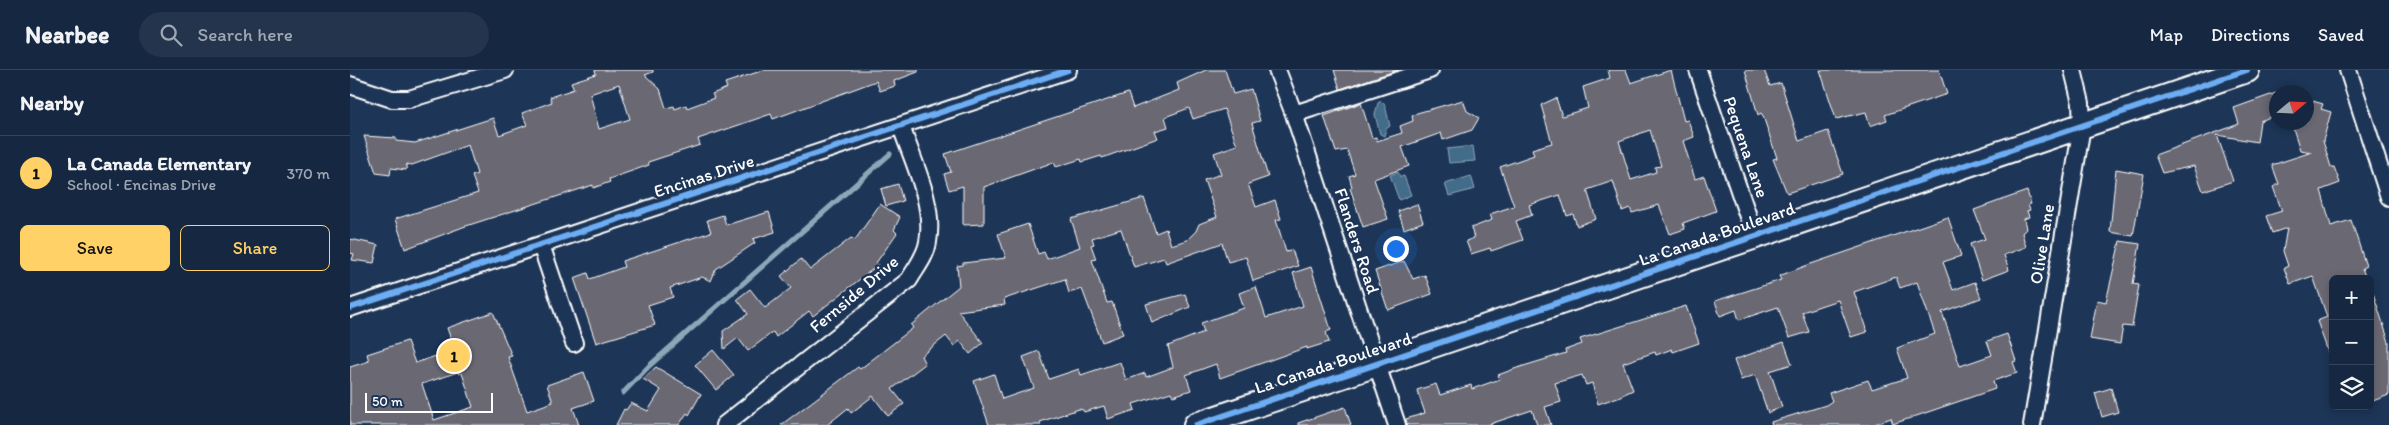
<!DOCTYPE html>
<html lang="en">
<head>
<meta charset="utf-8">
<style>
	body { margin:0; font-family:Itim,sans-serif; background:#23344c; color:#f1f3f6 }
	.controls { position:absolute; right:15px; bottom:15px; display:grid; overflow:hidden; border-radius:8px; box-shadow:0 2px 8px #0003 }
	.controls button { width:45px; height:45px; display:grid; place-items:center; padding:0; border:0; border-bottom:1px solid #35445a; background:#162841; color:#f1f3f6; font:25px sans-serif }
	.compass { position:absolute; left:1919px; top:15px; width:45px; height:45px; border-radius:50%; background:#162841; box-shadow:0 2px 8px #0003; rotate:71deg }
	.scale { position:absolute; left:15px; bottom:12px; width:128px; box-sizing:border-box; padding-left:5px; border:2px solid #fff; border-top:0; font-size:14px; line-height:18px; white-space:nowrap; color:#fff; -webkit-text-stroke:4px #1d3557; paint-order:stroke }
	.you { position:absolute; left:1045px; top:178px; width:18px; height:18px; margin:-12px; border:4px solid #fff; border-radius:50%; background:#1a73e8; box-shadow:0 0 0 8px #1a73e833 }
	.badge { display:grid; place-items:center; width:32px; height:32px; border-radius:50%; background:#ffd166; color:#111; font-size:16px; font-weight:700 }
	.pin { position:absolute; translate:-50% -50%; border:2px solid #fff; box-shadow:0 1px 5px #0006 }
	.list { margin:0; padding:0; list-style:none }
	h2 { display:flex; justify-content:space-between; align-items:center; height:65px; margin:0; padding:0 20px; font-size:21px }
	h2 small { font-size:16px; font-weight:400; color:#9ea6b1 }
	.list li { display:grid; grid-template-columns:32px 1fr auto; gap:15px; align-items:center; box-sizing:border-box; height:75px; padding:0 20px; border-top:1px solid #35445a }
	.list b { display:block; font-size:19px; white-space:nowrap }
	.list p { margin:0; font-size:16px; white-space:nowrap; color:#9ea6b1 }
	.list em { font-size:16px; font-style:normal; color:#9ea6b1 }
	.actions { display:flex; gap:10px; padding:15px 20px }
	.actions a { flex:1; padding:11px 0; border:1px solid #ffd166; border-radius:8px; text-align:center; font-size:18px; color:#ffd166 }
	.actions .main { background:#ffd166; color:#111 }
	.icon { flex:none; width:28px; height:28px; fill:none; stroke:currentColor; stroke-width:2; stroke-linecap:round; stroke-linejoin:round }
	.map { position:relative; flex:none; width:2039px; height:355px; overflow:hidden }
	header { display:flex; align-items:center; gap:30px; box-sizing:border-box; height:70px; padding:0 25px; background:#162841; border-bottom:1px solid #35445a }
	header strong { font-size:24px }
	nav { display:flex; gap:28px; margin-inline-start:auto; font-size:18px }
	.search { width:350px; height:45px; background:#23344c; display:flex; align-items:center; gap:12px; box-sizing:border-box; padding:0 18px; border-radius:28px; color:#9ea6b1; font-size:19px }
	main { display:flex }
	aside { flex:1; background:#162841 }
	.map>svg:first-child { display:block }
	.water { fill:#426c89; stroke:#8ea7b8 }
	.lines { fill:none; stroke-linecap:round; stroke-linejoin:round }
	.stream { stroke:#8ea7b8; stroke-width:5 }
	.building { fill:#6a6873; stroke:#fff; fill-rule:evenodd }
	.street-casing { stroke:#fff; stroke-width:20 }
	.secondary-casing { stroke:#fff; stroke-width:28 }
	.street { stroke:#1d3557; stroke-width:16 }
	.secondary { stroke:#1d3557; stroke-width:24 }
	.cycleway-casing { stroke:#1d3557; stroke-width:9 }
	.cycleway { stroke:#6dadf4; stroke-width:6 }
	.labels { text-anchor:middle; dominant-baseline:central; stroke-width:5; stroke-linejoin:round; paint-order:stroke }
	.street-label { font-size:18px; fill:#fff; stroke:#1d3557 }
</style>
</head>
<body>
<header>
<strong>Nearbee</strong>
<div class="search"><svg class="icon" aria-label="search" viewBox="0 0 24 24"><circle cx="10" cy="10" r="6"/><path d="M15 15l6 6"/></svg>Search here</div>
<nav><a>Map</a><a>Directions</a><a>Saved</a></nav>
</header>
<main>
<aside>
<h2>Nearby<small></small></h2>
<ul class="list">
<li><span class="badge">1</span><div><b>La Canada Elementary</b><p>School · Encinas Drive</p></div><em>370 m</em></li>
</ul>
<div class="actions"><a class="main">Save</a><a>Share</a></div>
</aside>
<div class="map">
<svg width="2039" height="355" viewBox="0 0 2039 355">
	<rect width="100%" height="100%" fill="#1d3557"/>
	<filter id="ink" filterUnits="userSpaceOnUse"><feTurbulence type="fractalNoise" baseFrequency=".02" numOctaves="2"/><feDisplacementMap in="SourceGraphic" scale="10" xChannelSelector="R" yChannelSelector="G"/><feConvolveMatrix kernelMatrix="1 2 1 2 8 2 1 2 1" color-interpolation-filters="sRGB"/></filter>
	<g filter="url(#ink)">
		<path class="water" d="M1031 31 1035 35 1040 56 1036 59 1034 66 1030 64 1025 45 1028 33Z
			M1123 76 1125 91 1099 93 1097 79Z
			M1048 102 1050 107 1054 106 1061 125 1049 130 1040 105Z
			M1121 106 1125 119 1099 126 1095 114Z"/>
		<g class="lines">
			<path class="stream" d="M273 323 299 296 540 84"/>
		</g>
		<path class="building" d="M245 0H303V2L295 5 310 19 316 38 324 36 325 39 336 35 337 38 364 28 362 24 377 18 375 13 414 0H568V2L544 11 545 16 530 21 526 11 423 49 421 44 348 69 350 75 298 92 299 95 259 109 260 112 243 118V115L113 157 55 179 45 149 128 123 122 106 127 104 118 75 62 95 57 94 56 100 41 98 40 105 26 103 14 66 46 68V71L65 73 143 48 149 65 177 55 172 43 202 32 200 27 224 19 221 12 246 4ZM269 14 280 49 249 59 240 24Z
			M856 0H875L883 24 901 19 910 51 902 53 918 107 898 114 906 137 925 130 931 149 926 150 936 182 942 180 948 196 903 211 896 187 878 192 872 173 816 193 814 188 784 197 771 159 742 168 744 174 741 175 746 189 742 190 757 233 762 232 773 264 752 272 732 219 719 223 715 209 654 229 655 235 608 241 633 273 620 284 610 271 604 276 596 266 571 286 575 294 542 319 554 334 538 346 523 326 501 343 498 338 477 355H431L508 297 510 299 563 258 561 255 609 216 607 196 613 195V193L656 188 648 164 678 154 688 184 694 182 697 189 730 177 721 149 794 128 806 163 816 159 821 175 837 170 846 161 849 154 867 147 854 110 871 104 864 83 887 75 874 39 843 49 839 38 815 47 818 57 805 61 808 68 752 88 751 86 732 92 731 89 706 97 704 92 634 117V154L613 155V116L599 120 594 104 601 102 595 84 778 23 783 38 829 20 827 13Z
			M984 0H1048L990 19Z
			M1258 0H1276L1281 13 1321 0 1334 51 1338 50 1344 67 1333 71 1345 109 1354 106 1366 141 1333 153 1335 159 1320 164 1309 135 1282 143 1280 138 1272 141 1263 111 1237 120 1246 149 1227 156 1223 144 1217 146 1210 125 1179 135 1182 145 1166 151 1173 170 1141 181 1140 178 1121 184 1116 171 1124 168 1121 158 1142 150 1140 144 1164 136 1150 97 1184 85 1182 79 1202 73 1191 35 1206 28 1212 46 1238 38 1233 17 1260 8ZM1300 60 1311 96 1305 97 1306 102 1281 110 1269 71Z
			M1395 0H1414L1420 16 1431 13 1449 71 1478 61 1493 104 1437 123 1423 89 1427 88 1413 46 1411 43 1408 45Z
			M1470 0H1589L1597 24 1535 45 1537 50 1520 56 1516 42 1486 49Z
			M1926 23V45L1910 51 1907 72 1867 65 1883 111 1853 121 1844 96 1812 103 1805 85 1889 54 1884 38Z
			M1956 29 1973 34 1971 39 1981 42 1973 71 1981 97H1984L1990 113 1971 120 1981 156 2001 150 2016 196 2012 198 2016 209H1983V289L1981 290 1967 251 1977 247 1963 206 1940 214 1934 198 1938 196 1933 181 1937 158 1922 163 1916 146 1932 141 1923 117 1929 114 1922 95 1962 82 1950 80 1941 52H1956Z
			M1113 30 1117 41 1129 48 1122 60 1093 70 1091 63 1052 77 1059 96 1024 109 1038 149 1013 157 1000 118 1002 117 999 106 1005 104 997 80 986 82 974 46 1011 33 1022 68 1026 67 1027 71 1052 63 1050 56 1063 51 1062 46 1067 43Z
			M1766 99 1794 104 1783 166 1760 162Z
			M548 114 553 131 536 136 531 119Z
			M1677 121 1681 134 1678 135 1680 140 1677 141 1679 147 1674 149 1676 159 1672 163 1676 177 1654 185 1659 200 1632 210 1620 174 1635 169 1624 140Z
			M530 134 550 147 544 160 547 163 526 193 528 195 463 246 459 241 426 267 423 262 398 281 388 268 374 279 373 261 398 244 387 229 400 219 415 238 441 218 431 206 451 189 460 200 501 168 505 170Z
			M1067 134 1073 152 1054 159 1048 141Z
			M419 142 425 162 403 169 405 173 366 199 361 211 352 207 320 218 323 227 298 235 305 255 246 273 224 208 238 203 240 209 274 197 272 191 361 162 357 150 373 145 376 155Z
			M1598 147 1611 186 1593 192 1603 220 1625 212 1631 228 1592 242 1610 296 1642 285 1637 271 1657 264 1666 291 1663 292 1667 303 1643 311 1645 319 1543 354 1541 348 1522 355H1422L1421 352 1476 335 1482 331 1479 323 1518 310 1522 319 1557 308 1547 278 1585 264 1567 212 1550 218 1546 207 1504 222 1517 262 1501 267 1488 230 1452 242 1459 262 1439 268 1428 237 1389 250 1386 240 1370 246 1365 231 1431 210 1429 206 1458 195Z
			M0 169 28 175 24 193 2 190 4 184 0 183Z
			M1770 171 1790 174 1783 214 1789 215 1782 257 1773 256 1770 274 1740 269 1747 230 1756 232Z
			M1054 191 1063 209 1075 205 1082 224 1038 240 1025 201Z
			M961 197 981 260 976 262 979 272 957 279V277L870 308 866 294 836 305 841 320 823 326 821 322 783 334 785 340 758 349 754 336 734 342 733 340 729 339 690 352 691 355H639L624 311 644 304 652 329 684 318 673 287 689 281 699 309 729 299 731 305 770 292 776 310 795 303 796 307 823 297 818 276 854 262 851 253 894 238 889 223 906 217 916 248 953 236 943 203Z
			M2023 223 2039 272V325L2020 332V224Z
			M835 224 840 237 802 253 796 234Z
			M1336 236 1349 273 1323 282 1322 279 1306 285 1305 282 1273 293 1283 320 1268 327 1248 334 1242 313 1236 315 1232 305 1205 313 1211 332 1195 337 1201 355H1187L1182 340 1137 355H1057L1056 349 1075 343 1067 320 1086 314 1090 325 1121 315 1122 319 1150 309 1148 305 1167 298 1216 283 1215 280 1232 274 1230 269Z
			M143 242 162 286 158 287 177 341 203 332 197 315 234 302 244 331 223 338 229 355H0V297L19 291 17 284 57 271 65 293 101 281 100 279 104 278 97 258ZM108 302 109 304 112 303 123 337 84 350 72 314Z
			M1434 272 1442 294 1420 301 1432 337 1418 343 1405 305 1391 310 1384 290Z
			M363 280 384 305 366 320 345 295Z
			M306 297 351 324 339 345 337 343 329 355H266L274 339 276 340 281 333 298 341 311 320 293 309Z
			M1761 318 1768 342 1752 347 1745 323Z
			M995 337 1001 355H948V353Z"/>
		<g class="lines">
			<g class="street-casing">
				<path id="street" d="M927 0 944 44 1047 355
					M1348 0 1405 167
					M1998 0 2039 127
					M0 15 42 29H59L155 0
					M944 44 1080 0
					M191 175 224 273
					M0 238 718 0
					M374 355 559 210C566 198 576 186 578 172 585 134 563 92 551 56
					M1682 355 1732 56 1731 33 1723 0"/>
			</g>
			<g class="secondary-casing">
				<path id="secondary" d="M846 355 1897 0"/>
			</g>
			<use href="#street" class="street"/>
			<use href="#secondary" class="secondary"/>
			<g class="cycleway-casing">
				<path id="cycleway" d="M0 238 718 0
					M846 355 1897 0"/>
			</g>
			<use href="#cycleway" class="cycleway"/>
		</g>
	</g>
	<g class="labels">
		<g class="street-label">
			<text transform="translate(1396 77) rotate(71)">Pequena Lane</text>
			<text transform="translate(354 106) rotate(-18)">Encinas Drive</text>
			<text transform="translate(1367 164) rotate(-19)">La Canada Boulevard</text>
			<text transform="translate(1007 171) rotate(72)">Flanders Road</text>
			<text transform="translate(1692 174) rotate(-81)">Olive Lane</text>
			<text transform="translate(504 224) rotate(-40)">Fernside Drive</text>
			<text transform="translate(983 293) rotate(-18)">La Canada Boulevard</text>
		</g>
	</g>
</svg>
<div class="controls">
<button>+</button>
<button>−</button>
<button><svg class="icon" aria-label="layers" viewBox="0 0 24 24"><path d="M12 4l9 5-9 5-9-5zM3 14l9 5 9-5"/></svg></button>
</div>
<svg class="compass" viewBox="-18 -18 36 36"><path d="M0-13l5 13h-10z" fill="#e53935"/><path d="M0 13l5-13h-10z" fill="#9ea6b1"/></svg>
<div class="scale">50 m</div>
<div class="you"></div>
<div class="pin badge" style="left:104px;top:286px">1</div>
</div>
</main>
</body>
</html>
